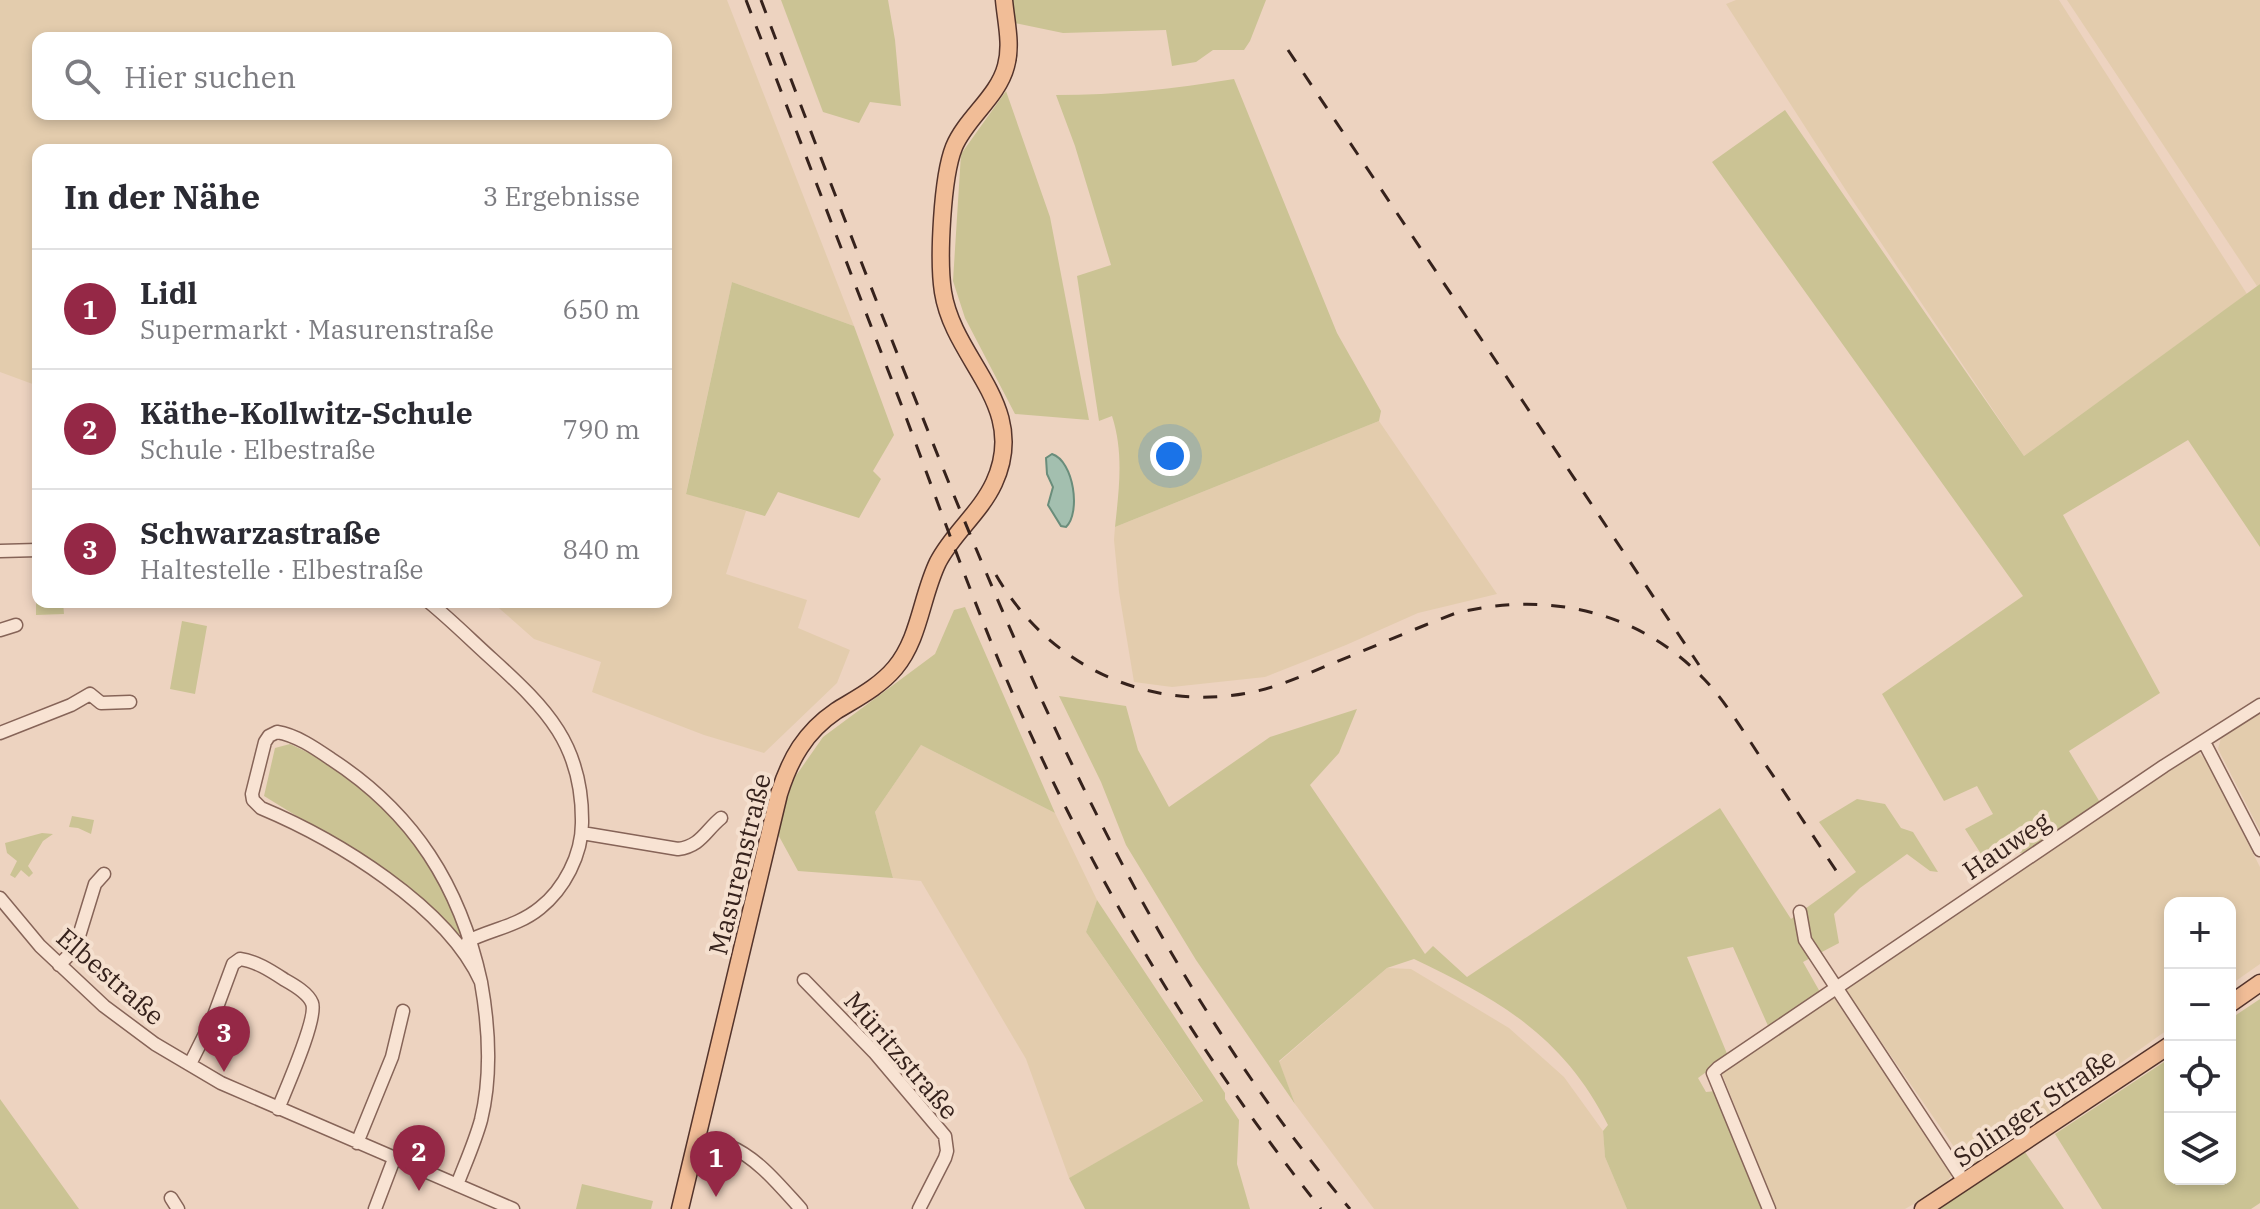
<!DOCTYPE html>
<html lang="de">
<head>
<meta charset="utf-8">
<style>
	body { margin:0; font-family:"IBM Plex Serif",serif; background:#f7f7f7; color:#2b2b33 }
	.controls { position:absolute; right:24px; bottom:24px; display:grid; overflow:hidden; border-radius:16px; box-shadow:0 4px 12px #0003 }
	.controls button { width:72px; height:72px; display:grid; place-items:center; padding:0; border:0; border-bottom:2px solid #e1e1e2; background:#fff; color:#2b2b33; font:40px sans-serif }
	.you { position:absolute; left:1170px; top:456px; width:28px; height:28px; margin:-20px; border:6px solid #fff; border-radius:50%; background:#1a73e8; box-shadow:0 0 0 12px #1a73e833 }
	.badge { display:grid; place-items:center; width:52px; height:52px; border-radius:50%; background:#952846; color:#fff; font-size:26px; font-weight:700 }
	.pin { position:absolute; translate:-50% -66px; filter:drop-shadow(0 2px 4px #0008) }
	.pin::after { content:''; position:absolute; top:42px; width:28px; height:24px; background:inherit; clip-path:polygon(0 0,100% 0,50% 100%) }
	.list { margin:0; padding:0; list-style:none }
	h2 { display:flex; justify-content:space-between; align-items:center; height:104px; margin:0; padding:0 32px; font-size:34px }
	h2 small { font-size:26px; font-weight:400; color:#7c7c81 }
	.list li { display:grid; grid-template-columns:52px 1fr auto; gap:24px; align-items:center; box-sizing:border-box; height:120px; padding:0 32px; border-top:2px solid #e1e1e2 }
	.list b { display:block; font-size:30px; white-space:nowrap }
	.list p { margin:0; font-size:26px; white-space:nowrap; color:#7c7c81 }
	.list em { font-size:26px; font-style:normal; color:#7c7c81 }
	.icon { flex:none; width:44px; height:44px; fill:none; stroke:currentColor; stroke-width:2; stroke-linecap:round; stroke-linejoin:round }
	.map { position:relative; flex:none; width:2260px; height:1209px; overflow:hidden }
	.search { position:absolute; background:#fff; box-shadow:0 4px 12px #0003; left:32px; top:32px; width:640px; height:88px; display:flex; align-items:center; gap:20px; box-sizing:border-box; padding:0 28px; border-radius:16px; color:#7c7c81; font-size:30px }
	.panel { position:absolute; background:#fff; box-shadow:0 4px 12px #0003; left:32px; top:144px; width:640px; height:464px; border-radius:16px }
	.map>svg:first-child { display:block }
	.farmland { fill:#e3ccad; fill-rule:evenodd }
	.green { fill:#cbc394 }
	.water { fill:#a3bfaf; stroke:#6a8d7b; stroke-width:2 }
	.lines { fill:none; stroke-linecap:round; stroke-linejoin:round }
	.minor-casing { stroke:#866458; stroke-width:15 }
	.major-casing { stroke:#54342c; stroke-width:19 }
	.minor { stroke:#f8e3d3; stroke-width:12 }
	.major { stroke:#f1bd97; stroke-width:16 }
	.rail { stroke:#36221c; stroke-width:3; stroke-dasharray:14 14; stroke-linecap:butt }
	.labels { text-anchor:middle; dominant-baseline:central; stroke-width:8; stroke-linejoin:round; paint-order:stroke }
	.street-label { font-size:26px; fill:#36221c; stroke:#f5e0cf }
</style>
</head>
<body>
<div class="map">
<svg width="2260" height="1209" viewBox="0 0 2260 1209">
	<rect width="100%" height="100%" fill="#edd3c0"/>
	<path class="farmland" d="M0 0H727L854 326 732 282 686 493 746 511 726 574 807 600 798 628 850 650 837 683 764 753 704 735 592 692 601 662 534 639 492 602H666V150H38V386L0 372ZM38 38H666V114H38Z
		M1736 0H2059L2247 294 2024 456 1847 192 1726 4Z
		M2067 0H2260V284L2257 286Z
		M1379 421 1497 594 1418 613 1346 645 1265 677 1172 687 1134 682 1119 592 1114 540 1115 527Z
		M2260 714V831L2218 749 2221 738Z
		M921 745 1055 813 1097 900 1086 932 1203 1102 1069 1178 1026 1059 921 881 893 878 875 812Z
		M2198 752 2205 759 2260 867V964L2230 985V903H2170V1028L1970 1170 1844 988Z
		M1387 968 1411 969 1509 1028 1564 1077 1603 1131 1605 1157 1627 1209H1374L1295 1104 1279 1062Z
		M1829 999H1835L1952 1175 1943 1187 1905 1209H1776L1722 1074V1069Z"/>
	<path class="green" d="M781 0H888L895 40 901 106 870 102 859 123 823 112Z
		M1012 0H1266L1250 41 1244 50H1213L1196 62 1172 66 1166 30 1063 33 1015 23Z
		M1234 79 1337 333 1381 411 1379 421 1115 527C1119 489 1124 453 1112 416L1099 421 1077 276 1111 265 1075 146 1056 95C1117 95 1174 89 1234 79Z
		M1006 91 1050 217 1089 420 1015 414 965 318 953 281 961 154Z
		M1785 110 2024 456 2260 284V547L2188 440 2063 515 2160 693 2069 751 2101 804 2029 852 1983 857 1965 829 1993 814 1977 786 1944 801 1882 694 2023 596 1712 162Z
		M732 282 854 326 894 435 873 471 881 479 859 518 778 492 765 516 686 494Z
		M36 602H63L64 614 36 615Z
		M965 607 1055 813 921 745 875 812 893 878 798 871 775 829 795 777 823 737 935 654 954 610Z
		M182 621 207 626 195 694 170 689Z
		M1059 696 1126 706 1138 750 1169 807 1270 737 1357 709 1339 753 1310 785 1425 954 1433 946 1467 977 1720 808 1791 919 1856 872 1819 822 1857 799 1885 804 1901 828 1913 832 1938 872 1930 871 1907 854 1860 888 1834 914 1839 943 1803 962 1820 992 1769 1028 1733 947 1687 957 1728 1056 1698 1078 1706 1092 1716 1091 1763 1209H1627L1605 1157 1603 1131 1608 1125C1564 1037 1500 1000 1414 959L1387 968 1279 1061 1295 1104 1196 960 1126 845 1101 782Z
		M290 744C376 782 425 847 462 931L461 934 452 933 344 845 264 796 275 748Z
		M72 816 94 820 91 834 78 828 69 827Z
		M42 833 53 834 43 841 28 866 33 873 29 877 21 870 15 878 10 875 17 861 7 853 5 843Z
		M1097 900 1225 1093V1099L1239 1120 1237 1164 1250 1209H1085L1069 1178 1203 1101 1086 932Z
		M2260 999V1203L2251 1209H2102L2055 1134 2170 1058V1179H2230V1019Z
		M0 1099 79 1209H0Z
		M2025 1152 2064 1209H1939Z
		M582 1184 653 1201 651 1209H576Z"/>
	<path class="water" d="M1052 454C1074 461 1081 513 1066 527L1061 526 1048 505 1053 487 1047 474 1046 458Z"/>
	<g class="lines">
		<g class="minor-casing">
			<path id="minor" d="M0 551 38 550
				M429 602C451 620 471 640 492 659 547 709 583 745 582 823 582 855 564 889 540 908 518 926 492 929 468 941
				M0 630 16 625
				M277 732C296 735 315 748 331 759 414 813 460 886 481 982 447 906 335 839 261 808L253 800 252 794 265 742 269 736Z
				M0 733 71 705 90 694 101 703 130 702
				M2204 742 2260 850
				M582 833 678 849C701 846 705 831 721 818
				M0 898 40 946 104 1006 155 1044 221 1083 513 1209
				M1800 912 1805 940 1965 1183
				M59 965 75 949 95 884 104 874
				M804 980 874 1052 945 1136 947 1151 945 1158 919 1209
				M190 1064 213 1018 233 964 240 959C256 961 271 971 285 980 294 985 308 993 312 1003 318 1018 285 1091 278 1109
				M357 1143 392 1057 403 1011
				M729 1146C758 1158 780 1186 801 1209
				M457 1185C465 1164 475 1142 481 1120 492 1075 489 1027 481 982
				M171 1198 178 1209
				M375 1209 394 1159
				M1769 1209 1713 1073 1718 1068 2164 766 2260 705"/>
		</g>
		<g class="major-casing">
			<path id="major" d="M2230 1004 2260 983
				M680 1209 779 794C790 759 805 732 836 711 857 698 879 687 895 668 920 638 921 597 938 562 953 533 980 513 994 483 1030 405 954 362 943 292 938 260 942 177 954 147 966 118 998 97 1006 66 1012 45 1006 22 1004 0
				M1923 1209 2170 1045"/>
		</g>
		<use href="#minor" class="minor"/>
		<use href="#major" class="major"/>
		<path class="rail" d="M746 0C798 135 849 269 901 404 939 505 975 608 1018 706 1097 885 1199 1056 1321 1209
			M761 0C823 165 887 330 953 493 1058 749 1171 996 1350 1209
			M1288 50 1699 665
			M996 575C1049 667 1152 715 1257 691 1283 685 1307 674 1331 664 1373 647 1414 629 1456 613 1547 591 1638 610 1704 679 1726 702 1743 731 1761 758 1788 797 1813 836 1839 875"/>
	</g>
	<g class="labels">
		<g class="street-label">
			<text transform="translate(2006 845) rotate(-34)">Hauweg</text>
			<text transform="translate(739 864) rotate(-76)">Masurenstraße</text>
			<text transform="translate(111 976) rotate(41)">Elbestraße</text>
			<text transform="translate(902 1055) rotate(49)">Müritzstraße</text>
			<text transform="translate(2034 1107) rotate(-34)">Solinger Straße</text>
		</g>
	</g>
</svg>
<div class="controls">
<button>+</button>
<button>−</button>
<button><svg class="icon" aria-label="locate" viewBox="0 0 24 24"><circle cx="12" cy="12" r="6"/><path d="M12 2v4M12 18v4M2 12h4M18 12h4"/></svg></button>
<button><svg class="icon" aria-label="layers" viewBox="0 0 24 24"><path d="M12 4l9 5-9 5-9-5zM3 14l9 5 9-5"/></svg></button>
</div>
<div class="you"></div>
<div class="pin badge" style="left:716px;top:1197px">1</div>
<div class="pin badge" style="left:419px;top:1191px">2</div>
<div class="pin badge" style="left:224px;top:1072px">3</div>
<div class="search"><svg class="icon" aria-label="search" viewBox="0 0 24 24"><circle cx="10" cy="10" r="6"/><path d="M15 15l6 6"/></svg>Hier suchen</div>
<section class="panel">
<h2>In der Nähe<small>3 Ergebnisse</small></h2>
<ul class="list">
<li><span class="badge">1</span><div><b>Lidl</b><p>Supermarkt · Masurenstraße</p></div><em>650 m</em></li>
<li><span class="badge">2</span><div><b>Käthe-Kollwitz-Schule</b><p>Schule · Elbestraße</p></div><em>790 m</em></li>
<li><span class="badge">3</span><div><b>Schwarzastraße</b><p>Haltestelle · Elbestraße</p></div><em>840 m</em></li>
</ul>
</section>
</div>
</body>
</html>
